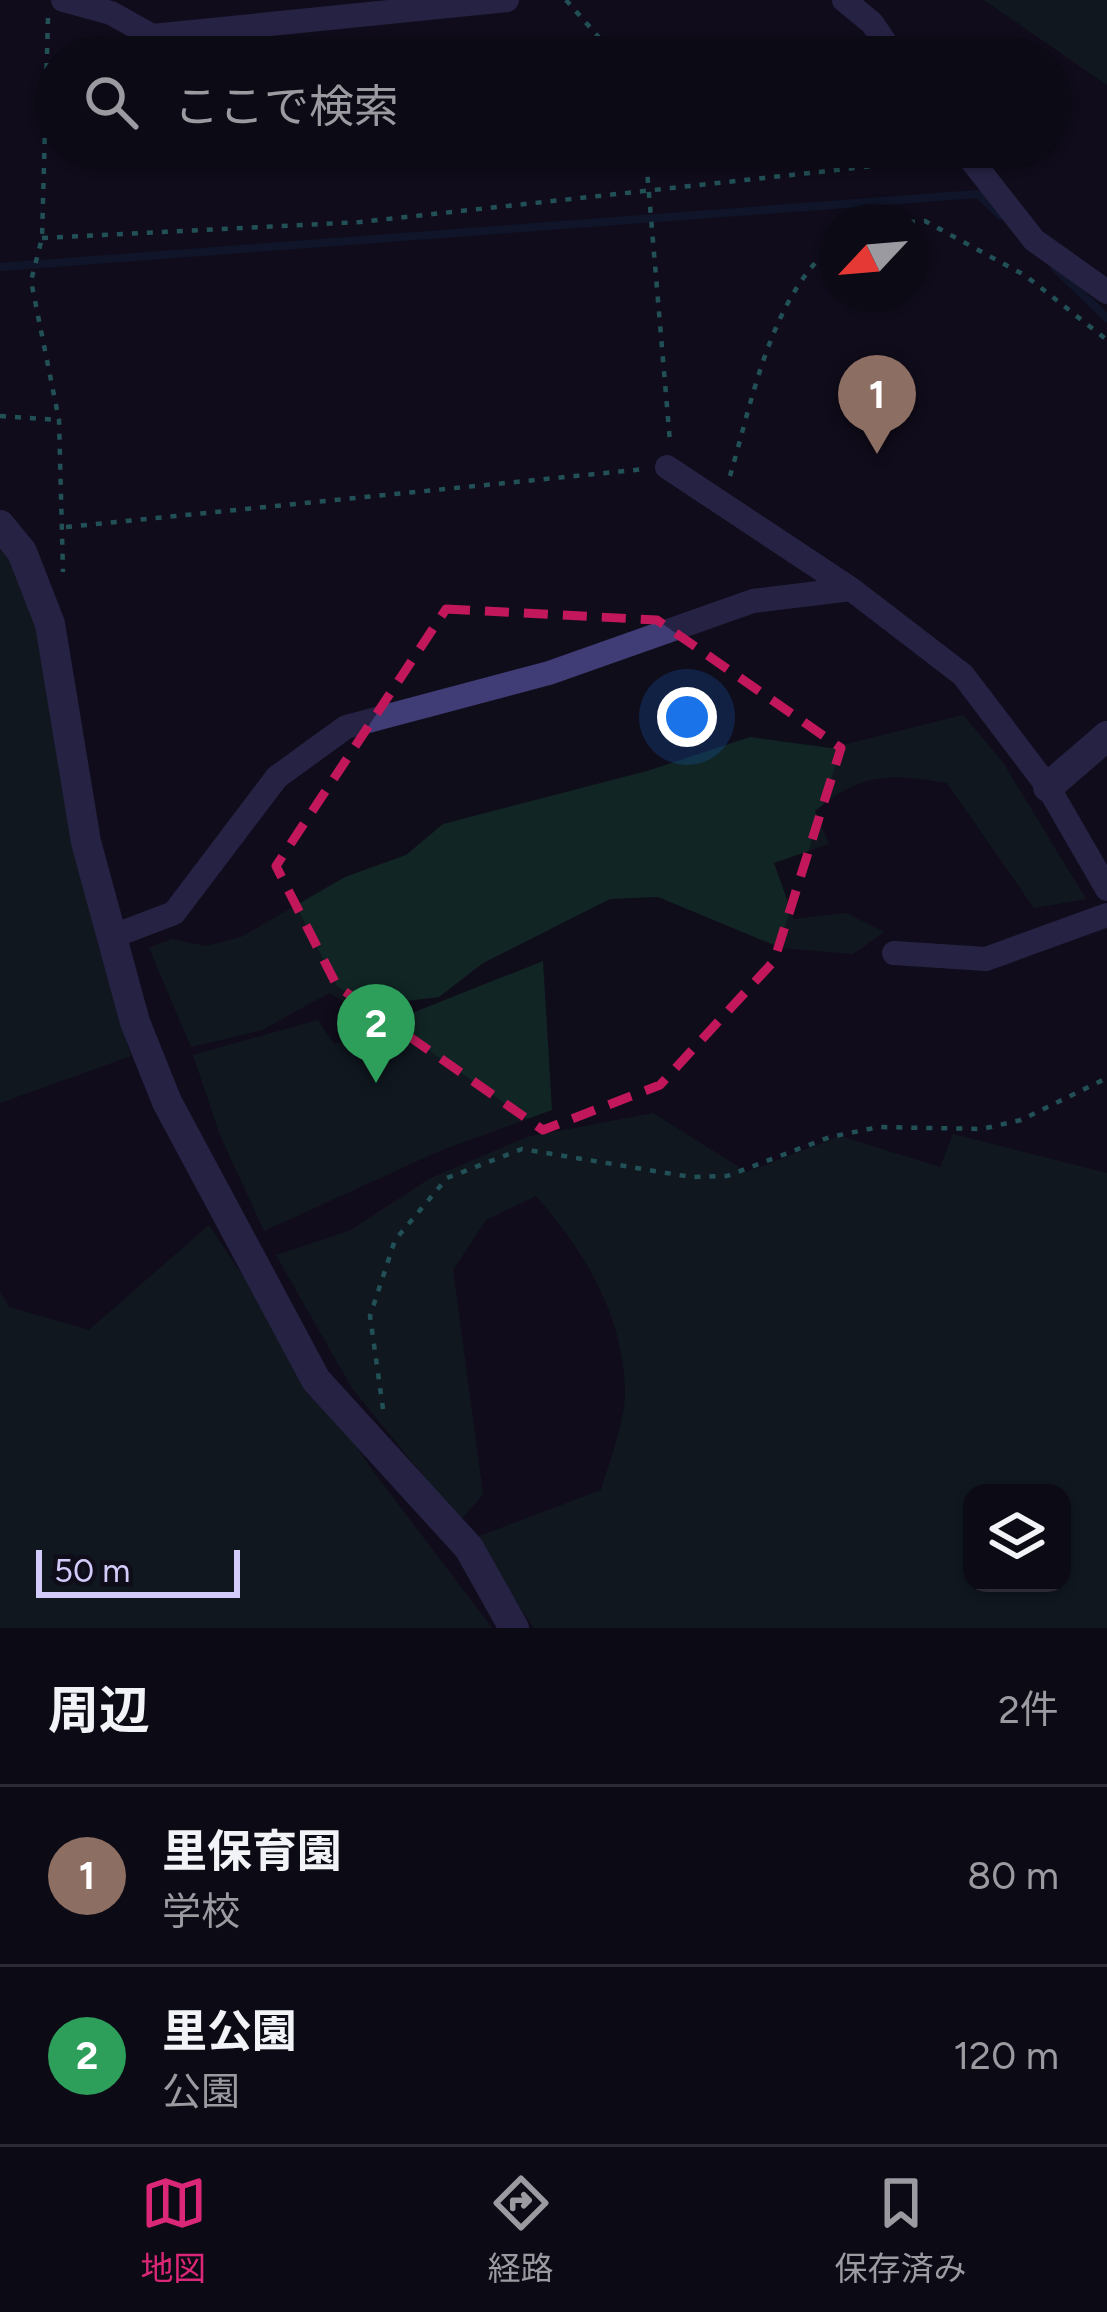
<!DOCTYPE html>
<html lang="ja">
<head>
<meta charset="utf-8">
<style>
	body { margin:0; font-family:Figtree,"Noto Sans JP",sans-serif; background:#15131d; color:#f1f3f6 }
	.controls { position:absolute; right:36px; bottom:36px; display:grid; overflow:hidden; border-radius:24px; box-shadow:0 3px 9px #0004 }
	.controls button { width:108px; height:108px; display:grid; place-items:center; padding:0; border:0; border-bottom:3px solid #2c2b34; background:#0c0a14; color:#f1f3f6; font:60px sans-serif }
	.compass { position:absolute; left:819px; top:204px; width:108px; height:108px; border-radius:50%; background:#0c0a14; box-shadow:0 3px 9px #0004; rotate:244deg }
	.scale { position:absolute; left:36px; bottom:30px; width:204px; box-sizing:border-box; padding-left:12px; border:6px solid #d3ccfa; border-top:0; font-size:33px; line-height:42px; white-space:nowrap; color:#d3ccfa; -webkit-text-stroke:9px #100d1b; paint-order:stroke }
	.you { position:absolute; left:687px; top:717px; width:42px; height:42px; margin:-30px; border:9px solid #fff; border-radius:50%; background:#1a73e8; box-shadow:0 0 0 18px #1a73e833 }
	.badge { display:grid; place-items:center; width:78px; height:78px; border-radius:50%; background:#db2777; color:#fff; font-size:39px; font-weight:700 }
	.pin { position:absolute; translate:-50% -99px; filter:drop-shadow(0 3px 6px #0008) }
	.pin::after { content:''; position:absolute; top:63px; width:42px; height:36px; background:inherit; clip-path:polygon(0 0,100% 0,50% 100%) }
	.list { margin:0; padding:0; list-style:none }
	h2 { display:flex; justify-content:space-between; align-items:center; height:156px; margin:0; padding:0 48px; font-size:51px }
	h2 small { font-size:39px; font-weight:400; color:#9a9aa0 }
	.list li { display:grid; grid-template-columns:78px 1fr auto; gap:36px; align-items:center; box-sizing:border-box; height:180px; padding:0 48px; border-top:3px solid #2c2b34 }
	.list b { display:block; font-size:45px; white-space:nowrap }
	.list p { margin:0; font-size:39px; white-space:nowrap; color:#9a9aa0 }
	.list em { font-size:39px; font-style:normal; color:#9a9aa0 }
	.icon { flex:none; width:66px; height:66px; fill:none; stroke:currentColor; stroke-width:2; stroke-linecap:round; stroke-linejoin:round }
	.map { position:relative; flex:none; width:1107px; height:1628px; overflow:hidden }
	.search { position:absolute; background:#0c0a14; box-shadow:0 3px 9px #0004; left:36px; right:36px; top:36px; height:132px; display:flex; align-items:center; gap:30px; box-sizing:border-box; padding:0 42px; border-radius:66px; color:#9a9aa0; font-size:45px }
	.sheet { height:516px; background:#0c0a14 }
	nav { display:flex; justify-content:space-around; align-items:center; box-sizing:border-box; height:168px; border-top:3px solid #2c2b34; background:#0c0a14; font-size:33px; color:#9a9aa0 }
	nav a { display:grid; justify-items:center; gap:6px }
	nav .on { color:#db2777 }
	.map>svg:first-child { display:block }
	.green { fill:#112525; fill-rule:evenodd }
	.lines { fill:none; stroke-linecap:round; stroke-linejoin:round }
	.stream { stroke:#10203c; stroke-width:8 }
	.path { stroke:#38a39f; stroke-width:4.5; stroke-dasharray:6 9; stroke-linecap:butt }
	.minor { stroke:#403c76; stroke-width:24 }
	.tertiary { stroke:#403c76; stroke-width:30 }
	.marked { fill:none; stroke:#c2185b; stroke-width:9; stroke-dasharray:24 15; stroke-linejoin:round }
</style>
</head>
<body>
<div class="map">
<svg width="1107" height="1628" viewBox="0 0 1107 1628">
	<rect width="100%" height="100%" fill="#100d1b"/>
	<path class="green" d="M984 0H1107V85Z
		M0 549 37 592 98 945 131 1056 0 1103Z
		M963 715 1002 761 1086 899 1034 908 947 783C889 773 862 772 815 811L829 844 774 863 794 919 846 913 884 932 853 954 781 948 658 897 610 899 483 963 439 997 355 1007 329 993 262 1030 191 1047 149 948 172 939 206 946 241 937 345 877 406 855 443 824 647 771 750 737 831 748Z
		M543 961 552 1110 437 1152 264 1231 220 1135 193 1055 318 1020 334 1044Z
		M653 1113 747 1172 840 1136 940 1167 953 1134 1107 1173V1628H534L474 1538 601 1490C610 1460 626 1420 625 1389 623 1314 584 1250 536 1196L486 1220 453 1270 483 1494 460 1521 352 1388 276 1255 351 1230 429 1179 527 1137ZM972 1493H1062V1583H972Z
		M209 1225 373 1471 492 1628H0V1292L9 1307 89 1330Z"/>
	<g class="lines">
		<path class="stream" d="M0 267 978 194 1001 216
			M1055 268 1107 318"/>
		<path class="path" d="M566 0 616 57
			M48 18 42 238 31 281 59 420 63 572
			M645 147 670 442
			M909 222 925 221 1026 276 1107 340
			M42 238 360 222 938 159
			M0 416 59 420
			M730 476C753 398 771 294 837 242
			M66 527 645 469
			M383 1409 370 1316 395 1240 447 1178 522 1149 691 1177 727 1176 830 1137 879 1127 982 1129 1021 1120 1107 1078"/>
		<path class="minor" d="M63 0 111 13 152 36 507 0
			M844 0 872 23 895 57
			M961 147 1034 240 1107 292
			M667 467 851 589 963 675 1048 787 1107 889
			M111 937 174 913 277 777 346 727 549 673 753 601 851 589
			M894 953 986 959 1107 915"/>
		<path class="tertiary" d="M0 525 22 552 50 624 86 842 135 1022 167 1102 316 1380 469 1548 514 1628
			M1048 787 1107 736"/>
	</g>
	<path d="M0 0H1107V1628H0ZM446 609 657 620 841 748 774 961 660 1085 543 1130 337 986 276 866Z" fill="#100d1b" fill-opacity=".55" fill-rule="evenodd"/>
	<path class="marked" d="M446 609 657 620 841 748 774 961 660 1085 543 1130 337 986 276 866Z"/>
</svg>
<div class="controls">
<button><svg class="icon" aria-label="layers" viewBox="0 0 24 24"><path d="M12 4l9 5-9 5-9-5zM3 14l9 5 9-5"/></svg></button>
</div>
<svg class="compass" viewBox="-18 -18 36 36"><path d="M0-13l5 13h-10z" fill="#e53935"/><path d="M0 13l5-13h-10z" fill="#9a9aa0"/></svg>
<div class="scale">50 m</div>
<div class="you"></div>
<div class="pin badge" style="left:877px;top:454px;background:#8d6e63">1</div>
<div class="pin badge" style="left:376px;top:1083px;background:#2e9e5b">2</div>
<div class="search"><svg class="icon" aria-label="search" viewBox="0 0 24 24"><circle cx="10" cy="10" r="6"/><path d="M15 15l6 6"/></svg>ここで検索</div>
</div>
<section class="sheet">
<h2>周辺<small>2件</small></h2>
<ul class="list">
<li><span class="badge" style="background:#8d6e63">1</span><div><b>里保育園</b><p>学校</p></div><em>80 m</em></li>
<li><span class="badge" style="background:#2e9e5b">2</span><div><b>里公園</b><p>公園</p></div><em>120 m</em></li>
</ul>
</section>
<nav>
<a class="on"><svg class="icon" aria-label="map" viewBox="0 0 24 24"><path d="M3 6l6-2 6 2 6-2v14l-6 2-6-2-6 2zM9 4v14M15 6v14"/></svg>地図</a>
<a><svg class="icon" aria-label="directions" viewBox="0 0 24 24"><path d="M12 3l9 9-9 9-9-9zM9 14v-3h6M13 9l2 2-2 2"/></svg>経路</a>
<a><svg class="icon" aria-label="saved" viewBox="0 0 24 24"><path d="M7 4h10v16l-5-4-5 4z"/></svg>保存済み</a>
</nav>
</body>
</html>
